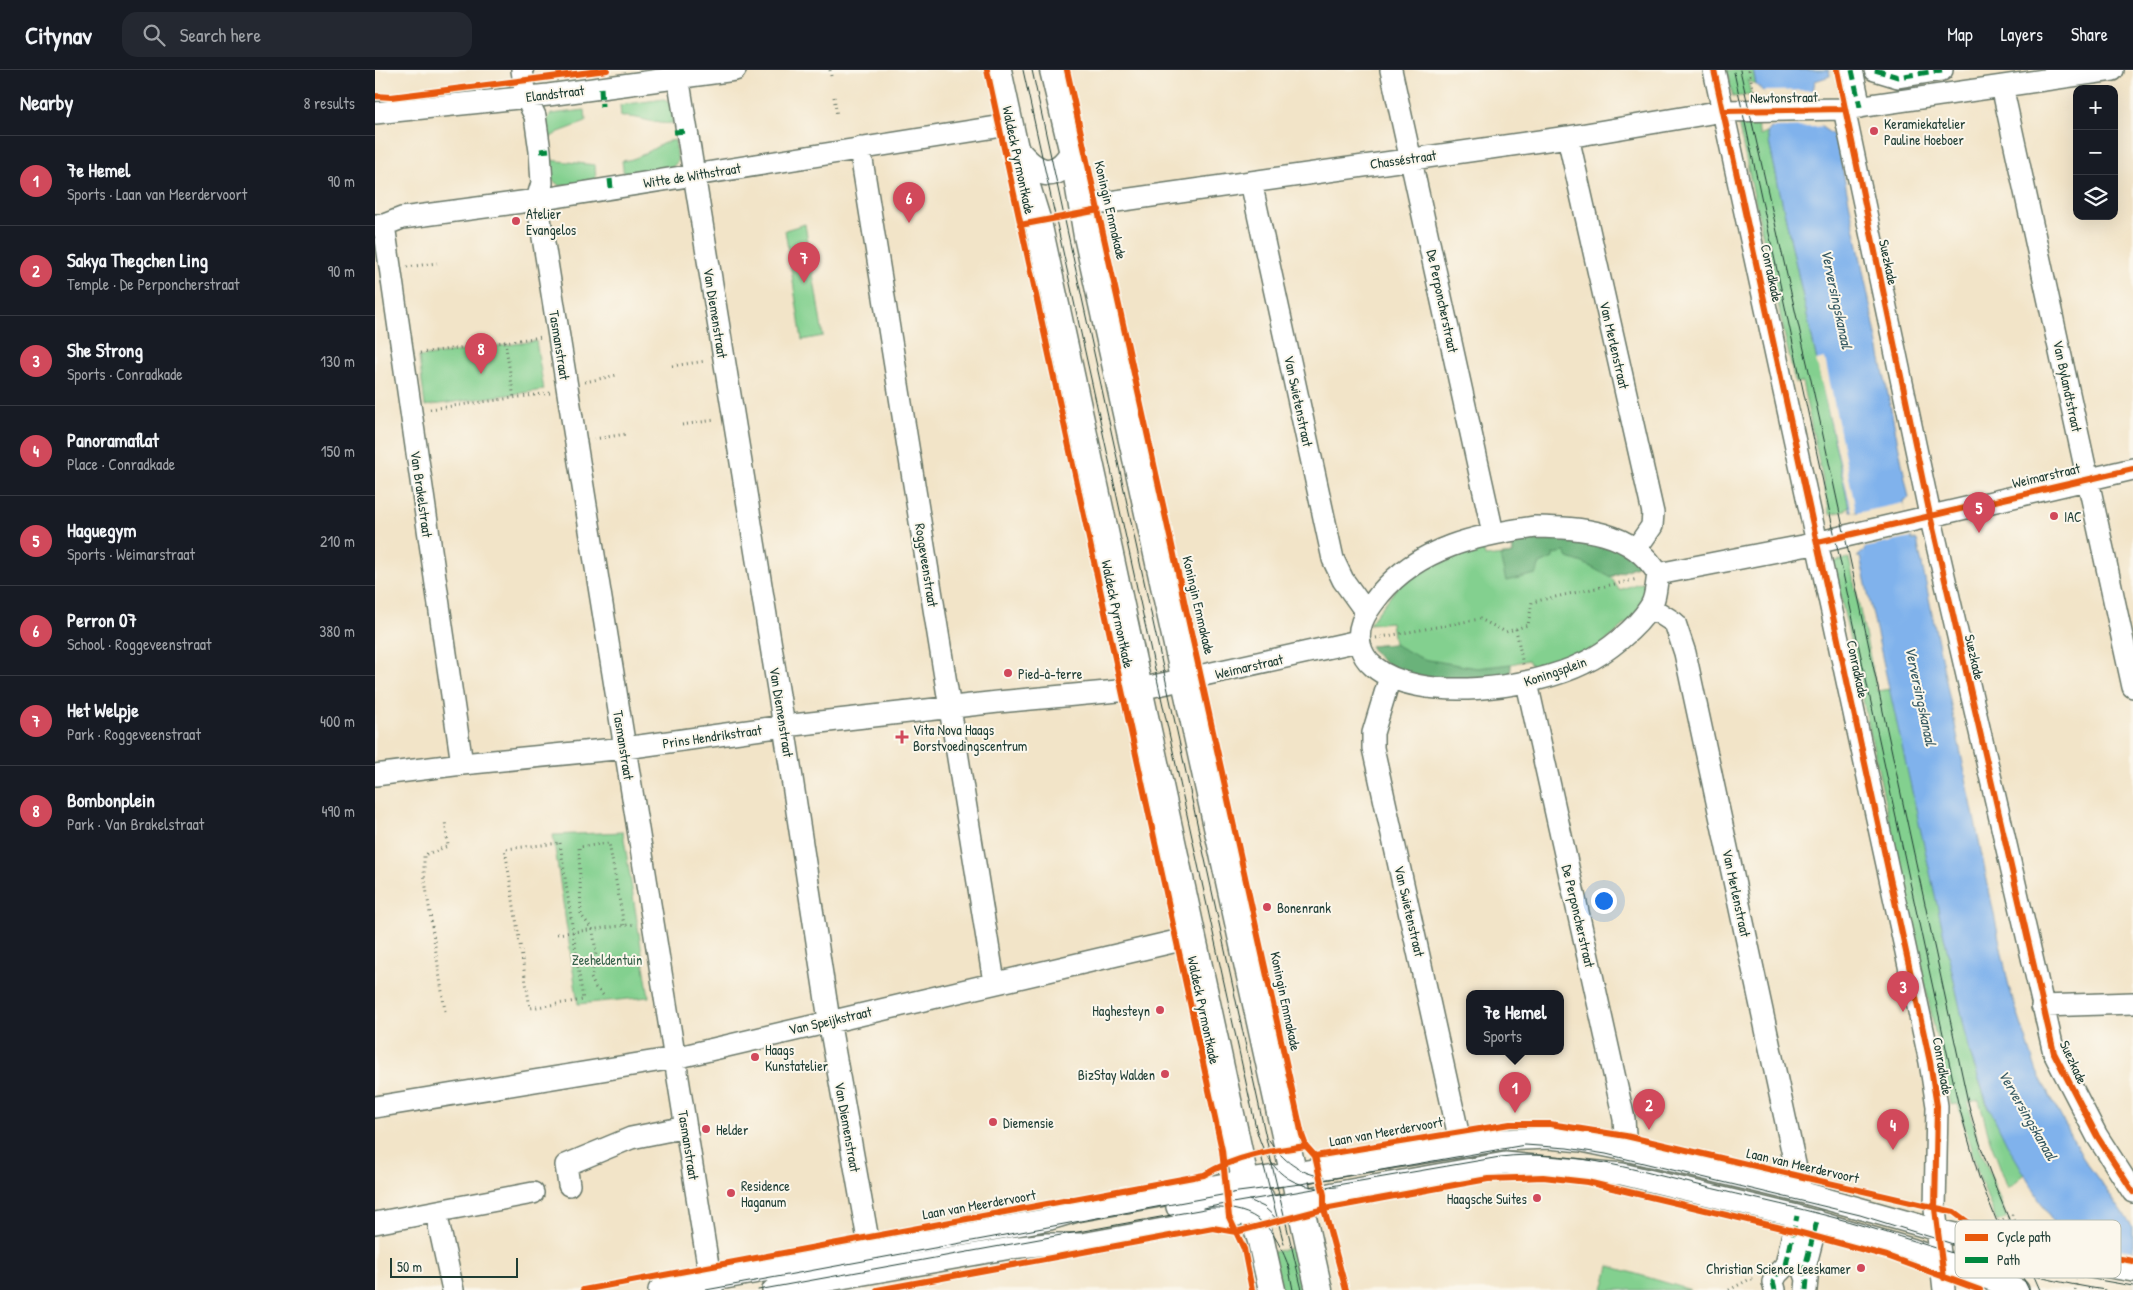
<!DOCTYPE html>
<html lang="en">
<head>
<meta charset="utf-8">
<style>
	body { margin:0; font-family:"Patrick Hand",sans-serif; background:#242831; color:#f1f3f6 }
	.controls { position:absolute; right:15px; top:15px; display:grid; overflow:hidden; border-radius:10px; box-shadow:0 5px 20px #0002 }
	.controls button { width:45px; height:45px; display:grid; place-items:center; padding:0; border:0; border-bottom:1px solid #363941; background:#171b24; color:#f1f3f6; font:25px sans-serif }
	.scale { position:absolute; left:15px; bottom:12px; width:128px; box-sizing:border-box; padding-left:5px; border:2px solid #1f3d34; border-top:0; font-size:14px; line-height:18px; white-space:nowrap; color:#1f3d34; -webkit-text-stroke:4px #fbf7ec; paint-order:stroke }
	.you { position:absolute; left:1228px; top:830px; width:18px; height:18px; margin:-12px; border:4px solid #fff; border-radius:50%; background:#1a73e8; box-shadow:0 0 0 8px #1a73e833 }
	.badge { display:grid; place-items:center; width:32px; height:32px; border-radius:50%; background:#d1495b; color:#fff; font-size:16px; font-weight:700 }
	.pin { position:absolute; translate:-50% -41px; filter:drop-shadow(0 1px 2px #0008) }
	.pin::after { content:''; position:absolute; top:26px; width:18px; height:15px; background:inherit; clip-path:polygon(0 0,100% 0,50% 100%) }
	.popup { position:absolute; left:1091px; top:920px; width:98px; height:65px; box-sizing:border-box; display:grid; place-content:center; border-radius:10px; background:#171b24; filter:drop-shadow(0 1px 4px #0005); font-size:16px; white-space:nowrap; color:#9ea1a6 }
	.popup b { font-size:19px; color:#f1f3f6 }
	.popup::after { content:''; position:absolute; left:50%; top:100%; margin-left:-10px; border:10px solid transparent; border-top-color:#171b24 }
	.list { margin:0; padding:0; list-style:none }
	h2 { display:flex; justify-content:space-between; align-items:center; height:65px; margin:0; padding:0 20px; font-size:21px }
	h2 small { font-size:16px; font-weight:400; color:#9ea1a6 }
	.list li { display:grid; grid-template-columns:32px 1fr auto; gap:15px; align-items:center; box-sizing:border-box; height:90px; padding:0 20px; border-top:1px solid #363941 }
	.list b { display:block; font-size:19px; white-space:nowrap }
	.list p { margin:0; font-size:16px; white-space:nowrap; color:#9ea1a6 }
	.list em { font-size:16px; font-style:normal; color:#9ea1a6 }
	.icon { flex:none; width:28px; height:28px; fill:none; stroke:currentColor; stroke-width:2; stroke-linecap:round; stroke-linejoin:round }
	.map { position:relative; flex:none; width:1758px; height:1220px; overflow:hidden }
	header { display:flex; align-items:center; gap:30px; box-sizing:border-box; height:70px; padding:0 25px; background:#171b24; border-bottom:1px solid #363941 }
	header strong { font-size:24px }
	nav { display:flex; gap:28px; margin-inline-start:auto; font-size:18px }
	.search { width:350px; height:45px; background:#242831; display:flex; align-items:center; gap:12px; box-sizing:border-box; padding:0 18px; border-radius:15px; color:#9ea1a6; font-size:19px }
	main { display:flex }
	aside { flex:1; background:#171b24 }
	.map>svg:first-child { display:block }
	.green { fill:#83d08f; stroke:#518662 }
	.forest { fill:#6ab27a; stroke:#447857 }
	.water { fill:#80b2ec; stroke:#507890 }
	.pier { fill:#f2e4c8 }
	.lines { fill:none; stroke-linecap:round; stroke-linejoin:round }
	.minor-casing { stroke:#697768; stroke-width:24 }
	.major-casing { stroke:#697768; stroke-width:29 }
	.path { stroke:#697768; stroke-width:3; stroke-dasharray:1 4; stroke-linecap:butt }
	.minor { stroke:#fff; stroke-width:21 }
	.major { stroke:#fff; stroke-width:26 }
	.tram { stroke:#1f3d34; stroke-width:1 }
	.quiet { stroke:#00873e; stroke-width:5; stroke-dasharray:10 5; stroke-linecap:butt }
	.cycleway-casing { stroke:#fbf7ec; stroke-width:9 }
	.cycleway { stroke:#e8590c; stroke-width:6 }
	.poi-dot { fill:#d1495b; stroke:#fbf7ec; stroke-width:2 }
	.labels { text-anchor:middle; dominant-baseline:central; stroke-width:4; stroke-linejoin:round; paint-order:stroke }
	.street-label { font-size:14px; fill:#1f3d34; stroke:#fbf7ec }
	.poi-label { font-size:14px; fill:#1f3d34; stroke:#fbf7ec; text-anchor:start }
	.park-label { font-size:14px; fill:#38624b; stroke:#fbf7ec }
	.water-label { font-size:15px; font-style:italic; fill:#375a62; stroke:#fbf7ec }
	.key { fill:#fbf7ec; stroke:#b9bfb5; stroke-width:1 }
	.key-label { font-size:14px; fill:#1f3d34 }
</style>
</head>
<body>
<header>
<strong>Citynav</strong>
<div class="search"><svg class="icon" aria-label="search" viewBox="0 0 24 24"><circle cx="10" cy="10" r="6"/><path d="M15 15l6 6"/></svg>Search here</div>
<nav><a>Map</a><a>Layers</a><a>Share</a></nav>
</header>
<main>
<aside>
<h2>Nearby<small>8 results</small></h2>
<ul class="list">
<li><span class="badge">1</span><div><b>7e Hemel</b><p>Sports · Laan van Meerdervoort</p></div><em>90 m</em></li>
<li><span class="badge">2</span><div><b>Sakya Thegchen Ling</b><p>Temple · De Perponcherstraat</p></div><em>90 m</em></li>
<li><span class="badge">3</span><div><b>She Strong</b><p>Sports · Conradkade</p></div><em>130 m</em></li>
<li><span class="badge">4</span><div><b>Panoramaflat</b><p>Place · Conradkade</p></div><em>150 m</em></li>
<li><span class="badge">5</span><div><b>Haguegym</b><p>Sports · Weimarstraat</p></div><em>210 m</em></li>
<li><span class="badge">6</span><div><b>Perron 07</b><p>School · Roggeveenstraat</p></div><em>380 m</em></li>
<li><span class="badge">7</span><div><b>Het Welpje</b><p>Park · Roggeveenstraat</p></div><em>400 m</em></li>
<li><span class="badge">8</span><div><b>Bombonplein</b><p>Park · Van Brakelstraat</p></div><em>490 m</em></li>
</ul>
</aside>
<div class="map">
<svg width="1758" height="1220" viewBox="0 0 1758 1220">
	<rect width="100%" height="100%" fill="#fbf7ec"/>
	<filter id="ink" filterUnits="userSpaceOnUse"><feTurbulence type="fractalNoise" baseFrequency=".02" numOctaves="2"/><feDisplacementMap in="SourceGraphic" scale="10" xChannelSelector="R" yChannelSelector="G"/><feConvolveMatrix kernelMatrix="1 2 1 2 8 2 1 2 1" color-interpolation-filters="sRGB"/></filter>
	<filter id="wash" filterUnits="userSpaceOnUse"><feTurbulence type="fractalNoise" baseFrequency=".0096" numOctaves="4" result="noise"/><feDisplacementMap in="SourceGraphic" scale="20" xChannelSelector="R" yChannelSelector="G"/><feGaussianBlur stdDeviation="1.12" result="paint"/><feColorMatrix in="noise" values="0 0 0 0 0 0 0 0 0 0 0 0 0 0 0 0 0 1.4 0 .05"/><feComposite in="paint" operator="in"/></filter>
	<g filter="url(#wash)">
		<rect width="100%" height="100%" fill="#f2e4c8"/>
		<path class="green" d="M1351 0H1378L1381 15 1373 10 1376 25 1358 27Z
			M289 29 296 35 298 53C280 56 264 45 246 47L245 35Z
			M210 40 211 52 184 62 173 69 171 51 176 44Z
			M1363 53H1382L1385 66 1392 63 1474 436 1470 441 1455 444 1427 312 1420 313Z
			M300 70 303 91 295 100 249 107 247 91C270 89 282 72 300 70Z
			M175 90 220 95 221 111 185 116 177 110Z
			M430 154 448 266 427 270 410 160Z
			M161 271 169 320 50 336 44 287Z
			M1137 466 1268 493 1236 507 1244 520 1273 510 1269 538 1222 579 1161 603 1153 590 1136 594 1135 610 1094 612 995 576 1019 574 1016 552 994 554 1031 506 1107 472 1110 487 1138 484Z
			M1474 488 1502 621 1515 619 1595 983 1612 1034 1650 1104 1633 1118 1615 1070 1604 1030 1593 1032 1604 1075 1632 1148 1622 1152 1604 1107 1583 1034 1576 1035 1458 492Z
			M248 762 274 927 203 934 178 765Z
			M926 1176 935 1220H906L897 1182Z
			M1234 1196 1316 1220H1228Z"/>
		<path class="forest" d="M1137 466 1223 468 1268 493 1235 507 1208 493 1193 488 1190 482 1178 484V488L1165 494 1161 504 1131 511 1125 486 1138 484Z
			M1019 574 1048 589 1102 598 1136 594 1135 610C1095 610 1017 617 995 576Z"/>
		<path class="water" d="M1378 0H1454L1455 6 1440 11 1438 21 1445 56 1461 67 1534 428 1528 431V436L1535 466 1537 470H1542L1634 917 1662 1002 1708 1088 1758 1157V1220H1741L1710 1174 1701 1167 1695 1168 1684 1163 1632 1074 1612 1033 1595 983 1485 487H1482L1489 481 1490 476 1483 445 1481 441H1475L1392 63 1398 56 1390 23 1381 15Z"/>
		<path class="pier" d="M1438 20 1446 57 1397 58 1389 21Z
			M1450 288 1481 441 1477 442 1441 290Z
			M1528 433 1536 468 1489 478 1481 443Z
			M1706 1174 1758 1181V1220H1738Z"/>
	</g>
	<g filter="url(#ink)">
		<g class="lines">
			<g class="minor-casing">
				<path id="minor" d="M147 0 151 27 160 46 165 81 167 113 162 130 337 1220
					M302 0 409 656 454 950 495 1181
					M1016 0 1118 463
					M1339 0 1555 992 1562 1036 1560 1139 1569 1220
					M1477 0 1485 37
					M1500 0 1523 7 1567 0
					M1627 16 1758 617
					M1469 39 1555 445 1679 983 1722 1066 1758 1122
					M0 43 173 25 360 0
					M1193 67 1278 443 1277 456 1261 479
					M485 78 619 912
					M876 112 958 489 968 510 991 542
					M706 136 1193 67 1348 41 1469 39 1738 0
					M0 155H9L27 148 162 130 634 55
					M9 155 87 694
					M1160 457C1206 458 1257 460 1283 504 1281 515 1281 529 1275 537 1262 558 1231 583 1209 593 1159 618 1044 635 998 596 985 585 981 568 987 552 991 541 998 533 1005 524 1044 477 1103 465 1160 457Z
					M1283 504 1428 476 1758 399
					M1275 537 1300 553 1310 583 1426 1122
					M1015 607 998 663V678L1086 1076
					M1152 613 1249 1049 1251 1080
					M0 705 87 694 250 678 409 656 623 632 765 619 983 571
					M1667 936 1758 933
					M0 1037 300 988 819 867
					M194 1115 191 1095 256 1068 311 1057
					M802 1137 873 1125 888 1127
					M61 1142 78 1220
					M0 1153 158 1123
					M284 1220 675 1149 702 1141 850 1114 1127 1070 1173 1068 1207 1071 1251 1080 1426 1122 1562 1160 1705 1192 1758 1201
					M398 1220 636 1178 672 1174H707L854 1147 959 1123 1130 1093 1247 1104 1422 1146 1536 1179 1643 1220
					M1400 1220 1398 1212 1402 1204 1411 1195 1422 1146
					M1431 1220 1432 1209 1429 1201 1442 1151"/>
			</g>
			<g class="major-casing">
				<path id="major" d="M623 0 640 78 663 152 877 1141 886 1171 897 1220
					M678 0 698 83 712 166 944 1220
					M640 79C658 102 679 115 698 83"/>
			</g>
			<path class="path" d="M455 0 456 6
				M1374 0 1379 24
				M459 27 462 46
				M32 197 62 193
				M130 271 139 328
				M45 283 167 267
				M297 296 331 291
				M210 312 242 305
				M55 339 175 323
				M307 355 340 350
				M219 369 251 364
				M1141 559 1148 595
				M1001 568 1105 549 1131 562 1153 555 1157 532 1263 509
				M185 773 208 930 155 938 130 779Z
				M182 864 261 854
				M228 925 220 917 216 908 221 883 218 860 206 845 204 777 234 773 249 855
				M70 941 49 804V785L73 776 70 751
				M1619 1154 1637 1145 1642 1158
				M1354 1220 1375 1209H1380
				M1700 1220 1702 1210"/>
			<use href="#minor" class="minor"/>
			<use href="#major" class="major"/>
			<path class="tram" d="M648 0 881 1058C892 1100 916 1122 962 1117
				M657 0 897 1095 927 1220
				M1365 0 1436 310 1593 1032C1609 1098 1638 1158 1665 1220
				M1359 2 1583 1033 1604 1107 1627 1164 1654 1220
				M894 1070C908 1091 925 1104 950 1107
				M886 1085 909 1174
				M874 1130 889 1137 904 1151
				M828 1138 1125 1087C1190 1079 1253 1098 1315 1113 1375 1128 1437 1140 1496 1158 1573 1181 1649 1208 1730 1220
				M913 1194 918 1220
				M331 1220 863 1122 926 1114 1150 1075 1192 1078 1231 1084 1485 1145 1655 1198 1758 1216
				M383 1220 835 1138C883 1136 900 1158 915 1200"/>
			<path class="quiet" d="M1477 0 1485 37
				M1500 0 1523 7 1567 0
				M226 18 227 37
				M299 62 312 61
				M165 81 174 80
				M235 109 236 118
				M1400 1220 1398 1212 1402 1204 1411 1195 1422 1146
				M1431 1220 1432 1209 1429 1201 1442 1151"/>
			<g class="cycleway-casing">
				<path id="cycleway" d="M612 0 847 1080 854 1147 869 1179 877 1220
					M692 0 927 1065 931 1076 940 1086
					M1339 0 1555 992 1562 1036 1560 1139 1569 1208
					M1462 0 1555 445 1679 983 1722 1066 1758 1122
					M0 26 16 27 232 0
					M1348 41 1469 39
					M645 155 724 140
					M1443 472 1758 399
					M940 1086 1135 1054H1175L1251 1066 1579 1142 1599 1157 1692 1180 1758 1191
					M940 1086 949 1125V1139L971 1220
					M208 1220 829 1105C861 1086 895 1081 931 1076
					M502 1220 838 1158 861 1162 949 1139 1085 1114 1113 1109 1168 1107 1212 1112 1419 1161 1512 1186 1605 1220"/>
			</g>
			<use href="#cycleway" class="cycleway"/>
		</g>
	</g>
	<g class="poi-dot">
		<circle cx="1499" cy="61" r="5"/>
		<circle cx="141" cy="151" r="5"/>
		<circle cx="1679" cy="446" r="5"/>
		<circle cx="633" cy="603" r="5"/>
		<path d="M524.5 659.5h5v5h5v5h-5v5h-5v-5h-5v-5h5z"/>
		<circle cx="892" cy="837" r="5"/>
		<circle cx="785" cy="940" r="5"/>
		<circle cx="380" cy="987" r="5"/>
		<circle cx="790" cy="1004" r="5"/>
		<circle cx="618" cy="1052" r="5"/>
		<circle cx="331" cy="1059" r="5"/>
		<circle cx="356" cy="1123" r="5"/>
		<circle cx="1162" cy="1128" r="5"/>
		<circle cx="1486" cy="1198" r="5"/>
	</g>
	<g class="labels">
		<g class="street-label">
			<text transform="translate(180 23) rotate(-7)">Elandstraat</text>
			<text transform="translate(1409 27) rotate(-1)">Newtonstraat</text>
			<text transform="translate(1028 89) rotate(-8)">Chasséstraat</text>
			<text transform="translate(644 90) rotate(78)">Waldeck Pyrmontkade</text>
			<text transform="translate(317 105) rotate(-9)">Witte de Withstraat</text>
			<text transform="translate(736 140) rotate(77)">Koningin Emmakade</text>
			<text transform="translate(1514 192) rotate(78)">Suezkade</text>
			<text transform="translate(1397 203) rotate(78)">Conradkade</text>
			<text transform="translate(1068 231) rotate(78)">De Perponcherstraat</text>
			<text transform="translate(341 243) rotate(81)">Van Diemenstraat</text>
			<text transform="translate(185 275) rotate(81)">Tasmanstraat</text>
			<text transform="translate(1240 275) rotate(77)">Van Merlenstraat</text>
			<text transform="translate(1693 316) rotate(78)">Van Bylandtstraat</text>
			<text transform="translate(924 331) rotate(78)">Van Swietenstraat</text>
			<text transform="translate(1671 405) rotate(-13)">Weimarstraat</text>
			<text transform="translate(47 424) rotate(82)">Van Brakelstraat</text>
			<text transform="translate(552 495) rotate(81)">Roggeveenstraat</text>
			<text transform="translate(824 535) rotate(77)">Koningin Emmakade</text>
			<text transform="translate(743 544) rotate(78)">Waldeck Pyrmontkade</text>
			<text transform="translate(1600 587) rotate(77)">Suezkade</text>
			<text transform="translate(874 596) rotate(-13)">Weimarstraat</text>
			<text transform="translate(1483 599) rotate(78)">Conradkade</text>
			<text transform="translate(1180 601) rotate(-19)">Koningsplein</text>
			<text transform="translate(407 642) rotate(81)">Van Diemenstraat</text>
			<text transform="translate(337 666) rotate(-8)">Prins Hendrikstraat</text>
			<text transform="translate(249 675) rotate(81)">Tasmanstraat</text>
			<text transform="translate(1362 823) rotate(78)">Van Merlenstraat</text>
			<text transform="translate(1035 841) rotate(77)">Van Swietenstraat</text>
			<text transform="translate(1204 846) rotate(77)">De Perponcherstraat</text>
			<text transform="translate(911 931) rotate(78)">Koningin Emmakade</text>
			<text transform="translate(829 940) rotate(78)">Waldeck Pyrmontkade</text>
			<text transform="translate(455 950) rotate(-13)">Van Speijkstraat</text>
			<text transform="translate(1699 992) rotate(65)">Suezkade</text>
			<text transform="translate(1568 996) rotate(80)">Conradkade</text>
			<text transform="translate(473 1057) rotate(80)">Van Diemenstraat</text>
			<text transform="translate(1011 1061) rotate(-10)">Laan van Meerdervoort</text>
			<text transform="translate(314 1075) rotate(81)">Tasmanstraat</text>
			<text transform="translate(1428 1095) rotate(13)">Laan van Meerdervoort</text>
			<text transform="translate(604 1134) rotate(-10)">Laan van Meerdervoort</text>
		</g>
		<g class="poi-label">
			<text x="1509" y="53">Keramiekatelier<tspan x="1509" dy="16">Pauline Hoeboer</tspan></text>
			<text x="151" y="143">Atelier<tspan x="151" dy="16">Evangelos</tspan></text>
			<text x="1689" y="446">IAC</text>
			<text x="643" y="603">Pied-à-terre</text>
			<text x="538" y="659">Vita Nova Haags<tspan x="538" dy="16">Borstvoedingscentrum</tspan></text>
			<text x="902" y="837">Bonenrank</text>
			<text x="775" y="940" text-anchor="end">Haghesteyn</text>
			<text x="390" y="979">Haags<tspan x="390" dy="16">Kunstatelier</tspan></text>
			<text x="780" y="1004" text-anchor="end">BizStay Walden</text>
			<text x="628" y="1052">Diemensie</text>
			<text x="341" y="1059">Helder</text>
			<text x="366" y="1115">Residence<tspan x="366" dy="16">Haganum</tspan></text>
			<text x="1152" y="1128" text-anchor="end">Haagsche Suites</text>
			<text x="1476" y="1198" text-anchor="end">Christian Science Leeskamer</text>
		</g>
		<g class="park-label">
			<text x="232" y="889">Zeeheldentuin</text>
		</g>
		<g class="water-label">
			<text transform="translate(1462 229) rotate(78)">Verversingskanaal</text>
			<text transform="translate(1546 626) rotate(78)">Verversingskanaal</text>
			<text transform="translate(1653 1045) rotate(60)">Verversingskanaal</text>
		</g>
	</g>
	<rect x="1580" y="1150" width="166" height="58" rx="8" class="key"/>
	<rect x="1590" y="1164" width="23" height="7" fill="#e8590c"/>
	<rect x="1590" y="1187" width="23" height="6" fill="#00873e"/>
	<g class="key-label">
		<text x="1622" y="1172">Cycle path</text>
		<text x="1622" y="1195">Path</text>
	</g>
</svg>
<div class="controls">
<button>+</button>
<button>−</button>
<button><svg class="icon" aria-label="layers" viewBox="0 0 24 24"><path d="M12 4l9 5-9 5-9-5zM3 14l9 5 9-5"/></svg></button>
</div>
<div class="scale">50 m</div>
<div class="you"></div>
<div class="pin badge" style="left:1140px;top:1043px">1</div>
<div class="popup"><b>7e Hemel</b>Sports</div>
<div class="pin badge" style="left:1274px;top:1060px">2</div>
<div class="pin badge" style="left:1528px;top:942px">3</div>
<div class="pin badge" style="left:1518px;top:1080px">4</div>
<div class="pin badge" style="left:1604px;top:463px">5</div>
<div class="pin badge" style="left:534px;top:153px">6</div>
<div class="pin badge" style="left:429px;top:213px">7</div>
<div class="pin badge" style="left:106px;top:304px">8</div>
</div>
</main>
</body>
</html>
